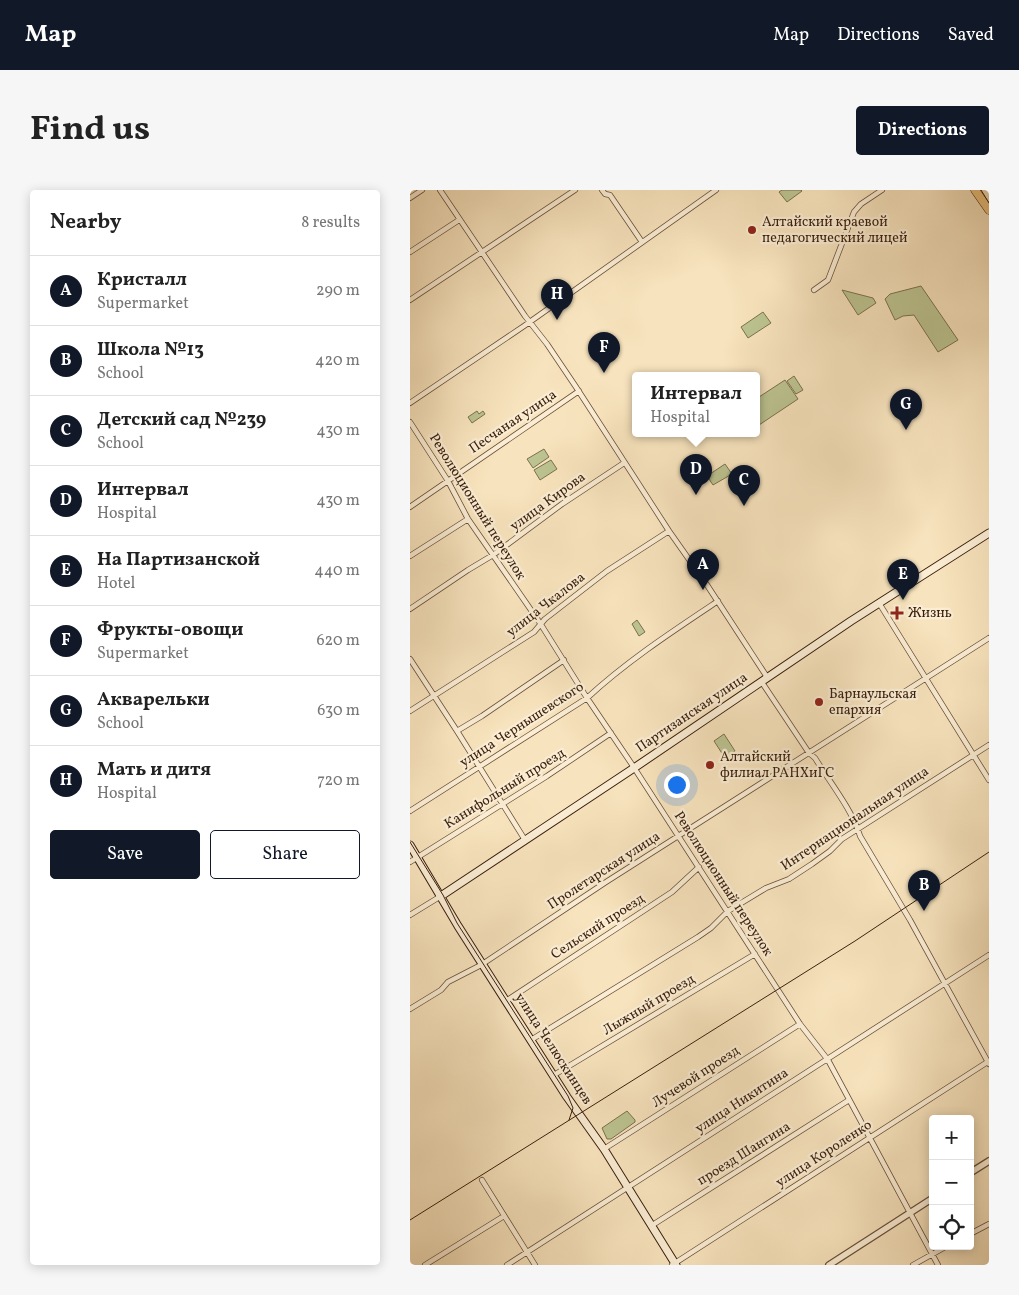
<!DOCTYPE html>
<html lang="en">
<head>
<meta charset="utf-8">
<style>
	body { margin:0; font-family:Vollkorn,serif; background:#f6f6f6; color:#222 }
	.controls { position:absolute; right:15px; bottom:15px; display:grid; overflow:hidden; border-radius:5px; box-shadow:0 2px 12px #0003 }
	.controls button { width:45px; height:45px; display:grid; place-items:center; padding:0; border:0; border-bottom:1px solid #e0e0e0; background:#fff; color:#222; font:25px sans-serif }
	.you { position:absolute; left:266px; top:594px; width:18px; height:18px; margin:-12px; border:4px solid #fff; border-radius:50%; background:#1a73e8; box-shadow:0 0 0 8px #1a73e833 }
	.badge { display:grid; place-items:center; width:32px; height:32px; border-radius:50%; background:#111827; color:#fff; font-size:16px; font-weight:700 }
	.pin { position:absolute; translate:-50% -41px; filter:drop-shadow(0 1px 2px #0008) }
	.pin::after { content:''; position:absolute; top:26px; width:18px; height:15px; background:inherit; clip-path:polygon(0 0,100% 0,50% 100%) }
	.popup { position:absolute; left:222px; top:182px; width:128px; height:65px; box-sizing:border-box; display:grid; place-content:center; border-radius:5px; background:#fff; filter:drop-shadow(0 1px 4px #0005); font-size:16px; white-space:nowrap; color:#767676 }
	.popup b { font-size:19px; color:#222 }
	.popup::after { content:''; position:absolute; left:50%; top:100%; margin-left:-10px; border:10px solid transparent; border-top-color:#fff }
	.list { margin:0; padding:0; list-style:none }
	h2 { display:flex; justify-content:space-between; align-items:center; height:65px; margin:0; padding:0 20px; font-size:21px }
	h2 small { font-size:16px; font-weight:400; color:#767676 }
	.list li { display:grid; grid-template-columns:32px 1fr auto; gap:15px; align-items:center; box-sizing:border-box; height:70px; padding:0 20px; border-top:1px solid #e0e0e0 }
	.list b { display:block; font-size:19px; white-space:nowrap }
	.list p { margin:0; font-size:16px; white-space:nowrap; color:#767676 }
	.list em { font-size:16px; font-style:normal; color:#767676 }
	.actions { display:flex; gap:10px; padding:15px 20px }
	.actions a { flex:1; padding:11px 0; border:1px solid #111827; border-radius:5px; text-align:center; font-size:18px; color:#111827 }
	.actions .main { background:#111827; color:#fff }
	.icon { flex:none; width:28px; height:28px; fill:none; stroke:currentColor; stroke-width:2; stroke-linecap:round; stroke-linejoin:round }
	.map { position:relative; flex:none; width:579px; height:1075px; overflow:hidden; border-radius:5px }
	header { display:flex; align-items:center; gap:30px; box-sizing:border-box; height:70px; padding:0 25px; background:#111827; color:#fff }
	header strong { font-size:24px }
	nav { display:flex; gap:28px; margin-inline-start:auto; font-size:18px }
	.intro { display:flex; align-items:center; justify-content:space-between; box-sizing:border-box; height:120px; padding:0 30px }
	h1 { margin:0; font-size:35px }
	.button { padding:12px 22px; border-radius:5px; background:#111827; color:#fff; font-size:18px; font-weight:700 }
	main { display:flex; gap:30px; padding:0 30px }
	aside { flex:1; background:#fff; border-radius:5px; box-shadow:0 2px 12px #0003 }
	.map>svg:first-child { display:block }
	.green { fill:#bcc491; stroke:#7b714e }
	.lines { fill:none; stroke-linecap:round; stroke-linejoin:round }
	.minor-casing { stroke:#694f38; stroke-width:6 }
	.tertiary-casing { stroke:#694f38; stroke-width:8 }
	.secondary-casing { stroke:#3a1e0b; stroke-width:9 }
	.primary-casing { stroke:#3a1e0b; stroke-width:9 }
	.minor { stroke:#faedd4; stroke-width:4.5 }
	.tertiary { stroke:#faedd4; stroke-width:5.5 }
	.secondary { stroke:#faedd4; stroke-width:7 }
	.primary { stroke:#ecc27e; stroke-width:8 }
	.tram { stroke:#3a1e0b; stroke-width:1 }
	.poi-dot { fill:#8f2418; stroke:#faedd4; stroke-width:2 }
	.labels { text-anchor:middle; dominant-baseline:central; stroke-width:4.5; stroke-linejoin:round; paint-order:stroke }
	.poi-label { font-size:14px; fill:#3a1e0b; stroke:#faedd4; text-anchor:start }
	.street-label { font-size:14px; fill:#3a1e0b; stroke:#faedd4 }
</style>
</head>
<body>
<header>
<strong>Map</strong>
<nav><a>Map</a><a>Directions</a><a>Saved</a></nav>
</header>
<div class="intro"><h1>Find us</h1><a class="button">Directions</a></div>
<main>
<aside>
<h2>Nearby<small>8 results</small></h2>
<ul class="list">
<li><span class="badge">A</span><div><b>Кристалл</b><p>Supermarket</p></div><em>290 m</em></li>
<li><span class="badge">B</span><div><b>Школа №13</b><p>School</p></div><em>420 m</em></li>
<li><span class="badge">C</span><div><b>Детский сад №239</b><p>School</p></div><em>430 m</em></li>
<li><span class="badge">D</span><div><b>Интервал</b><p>Hospital</p></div><em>430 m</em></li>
<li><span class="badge">E</span><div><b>На Партизанской</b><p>Hotel</p></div><em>440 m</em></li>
<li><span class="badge">F</span><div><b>Фрукты-овощи</b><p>Supermarket</p></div><em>620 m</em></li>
<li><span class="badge">G</span><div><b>Акварельки</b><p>School</p></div><em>630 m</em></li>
<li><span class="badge">H</span><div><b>Мать и дитя</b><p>Hospital</p></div><em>720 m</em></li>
</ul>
<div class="actions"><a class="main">Save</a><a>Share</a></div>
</aside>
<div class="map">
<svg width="579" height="1075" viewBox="0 0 579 1075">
	<rect width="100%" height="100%" fill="#f7e3bd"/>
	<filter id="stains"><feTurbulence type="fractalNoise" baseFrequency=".004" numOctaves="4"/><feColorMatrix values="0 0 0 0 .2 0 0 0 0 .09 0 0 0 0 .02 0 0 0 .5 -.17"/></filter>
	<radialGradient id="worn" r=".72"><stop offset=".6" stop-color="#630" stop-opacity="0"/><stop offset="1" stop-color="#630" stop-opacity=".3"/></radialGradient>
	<path class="green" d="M372 0H391L392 1 377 12 369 2Z
		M511 96 548 150 528 162 504 125 493 126 485 130 475 109 480 104Z
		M432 100 463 108 466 113 448 125Z
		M353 122 361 133 338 148 331 137Z
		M384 186 393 200 386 204 377 191Z
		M375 190 388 209 349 235 346 231V209Z
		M67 221 69 224 73 221 75 224 62 233 58 227Z
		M134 259 139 267 123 278 117 269Z
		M141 270 147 279 130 290 124 280Z
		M315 274 322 284 303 295 297 286Z
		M227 430 235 442 229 446 222 434Z
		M314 544 325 561 315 568 304 551Z
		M217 921 225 930V932L201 949H197L192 938Z"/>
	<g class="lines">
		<g class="minor-casing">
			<path id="minor" d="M30 0 115 126 137 154 166 197 259 341 297 395 357 487
				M192 0 195 4 200 5 232 52
				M0 8 12 0
				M0 62 49 30
				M404 100 418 90 444 22 451 14 472 0
				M0 110 165 0
				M0 213 114 136 306 0
				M0 232 38 291 58 329 130 433 177 508 221 573 390 834 418 870 528 1075
				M0 317 169 201
				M0 366 58 329
				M469 413 579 590
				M0 419 58 380 83 365 152 314 214 273
				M0 469 47 541 115 650
				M351 491 399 563 405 568C419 591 443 621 450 646L500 730 579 874
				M0 521 124 442 135 429 197 381 259 341
				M47 541 72 526 154 470
				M0 621 177 508C217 471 263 441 308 411
				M0 672 137 586 201 543
				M0 725 31 706
				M96 811 262 702 289 677
				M0 819 31 800 38 792 71 775 196 692 579 448
				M121 850 288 747 301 738 318 721 356 698 379 689 402 674 420 661 432 649 579 555
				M144 885 345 764
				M194 959 390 834
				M72 990 125 1075
				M241 1036 439 910
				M560 1044 579 1034
				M15 1075 94 1026
				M97 1075 579 765
				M262 1075 579 871
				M503 1075 537 1056"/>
		</g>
		<g class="tertiary-casing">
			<path id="tertiary" d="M560 983 579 971
				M419 1075 523 1008"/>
		</g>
		<g class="secondary-casing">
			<path id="secondary" d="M0 655 48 736 157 907 194 959 266 1075
				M31 706 224 578 441 431 579 343"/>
		</g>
		<g class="primary-casing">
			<path id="primary" d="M565 0 579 20"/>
		</g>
		<use href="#minor" class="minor"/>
		<use href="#tertiary" class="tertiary"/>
		<use href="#secondary" class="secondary"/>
		<use href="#primary" class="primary"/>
		<path class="tram" d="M571 0 579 13
			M0 652 33 705 47 733 158 906 163 918 159 930
			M0 1030 445 751 579 662"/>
	</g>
	<g class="poi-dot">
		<circle cx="342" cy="40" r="5"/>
		<path d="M484.5 415.5h5v5h5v5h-5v5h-5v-5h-5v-5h5z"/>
		<circle cx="409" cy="512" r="5"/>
		<circle cx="300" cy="575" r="5"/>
	</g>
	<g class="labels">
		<g class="poi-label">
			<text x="352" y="32">Алтайский краевой<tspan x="352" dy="16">педагогический лицей</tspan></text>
			<text x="498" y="423">Жизнь</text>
			<text x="419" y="504">Барнаульская<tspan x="419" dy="16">епархия</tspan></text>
			<text x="310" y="567">Алтайский<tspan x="310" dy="16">филиал РАНХиГС</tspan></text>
		</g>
		<g class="street-label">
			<text transform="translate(103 232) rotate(-34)">Песчаная улица</text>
			<text transform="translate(138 312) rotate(-36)">улица Кирова</text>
			<text transform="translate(67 317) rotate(58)">Революционный переулок</text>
			<text transform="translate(136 415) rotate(-38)">улица Чкалова</text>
			<text transform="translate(282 523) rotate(-34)">Партизанская улица</text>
			<text transform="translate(112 535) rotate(-33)">улица Чернышевского</text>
			<text transform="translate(95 599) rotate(-32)">Канифольный проезд</text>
			<text transform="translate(445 629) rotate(-34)">Интернациональная улица</text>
			<text transform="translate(194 681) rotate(-33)">Пролетарская улица</text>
			<text transform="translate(313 694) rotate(57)">Революционный переулок</text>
			<text transform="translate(188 737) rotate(-33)">Сельский проезд</text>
			<text transform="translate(239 815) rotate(-31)">Лыжный проезд</text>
			<text transform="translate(143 859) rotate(57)">улица Челюскинцев</text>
			<text transform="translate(286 887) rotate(-33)">Лучевой проезд</text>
			<text transform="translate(332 911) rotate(-33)">улица Никитина</text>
			<text transform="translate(334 964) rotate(-32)">проезд Шангина</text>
			<text transform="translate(414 964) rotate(-33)">улица Короленко</text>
		</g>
	</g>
	<rect width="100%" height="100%" filter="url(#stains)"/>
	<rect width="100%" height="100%" fill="url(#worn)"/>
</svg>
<div class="controls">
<button>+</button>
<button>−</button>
<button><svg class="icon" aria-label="locate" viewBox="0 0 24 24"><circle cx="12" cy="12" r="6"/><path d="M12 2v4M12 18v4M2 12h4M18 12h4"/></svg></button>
</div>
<div class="you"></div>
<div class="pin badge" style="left:293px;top:400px">A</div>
<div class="pin badge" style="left:514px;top:721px">B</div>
<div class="pin badge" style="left:334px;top:316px">C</div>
<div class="pin badge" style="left:286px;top:305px">D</div>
<div class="popup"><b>Интервал</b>Hospital</div>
<div class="pin badge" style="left:493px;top:410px">E</div>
<div class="pin badge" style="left:194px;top:183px">F</div>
<div class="pin badge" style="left:496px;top:240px">G</div>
<div class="pin badge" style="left:147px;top:130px">H</div>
</div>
</main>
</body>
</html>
